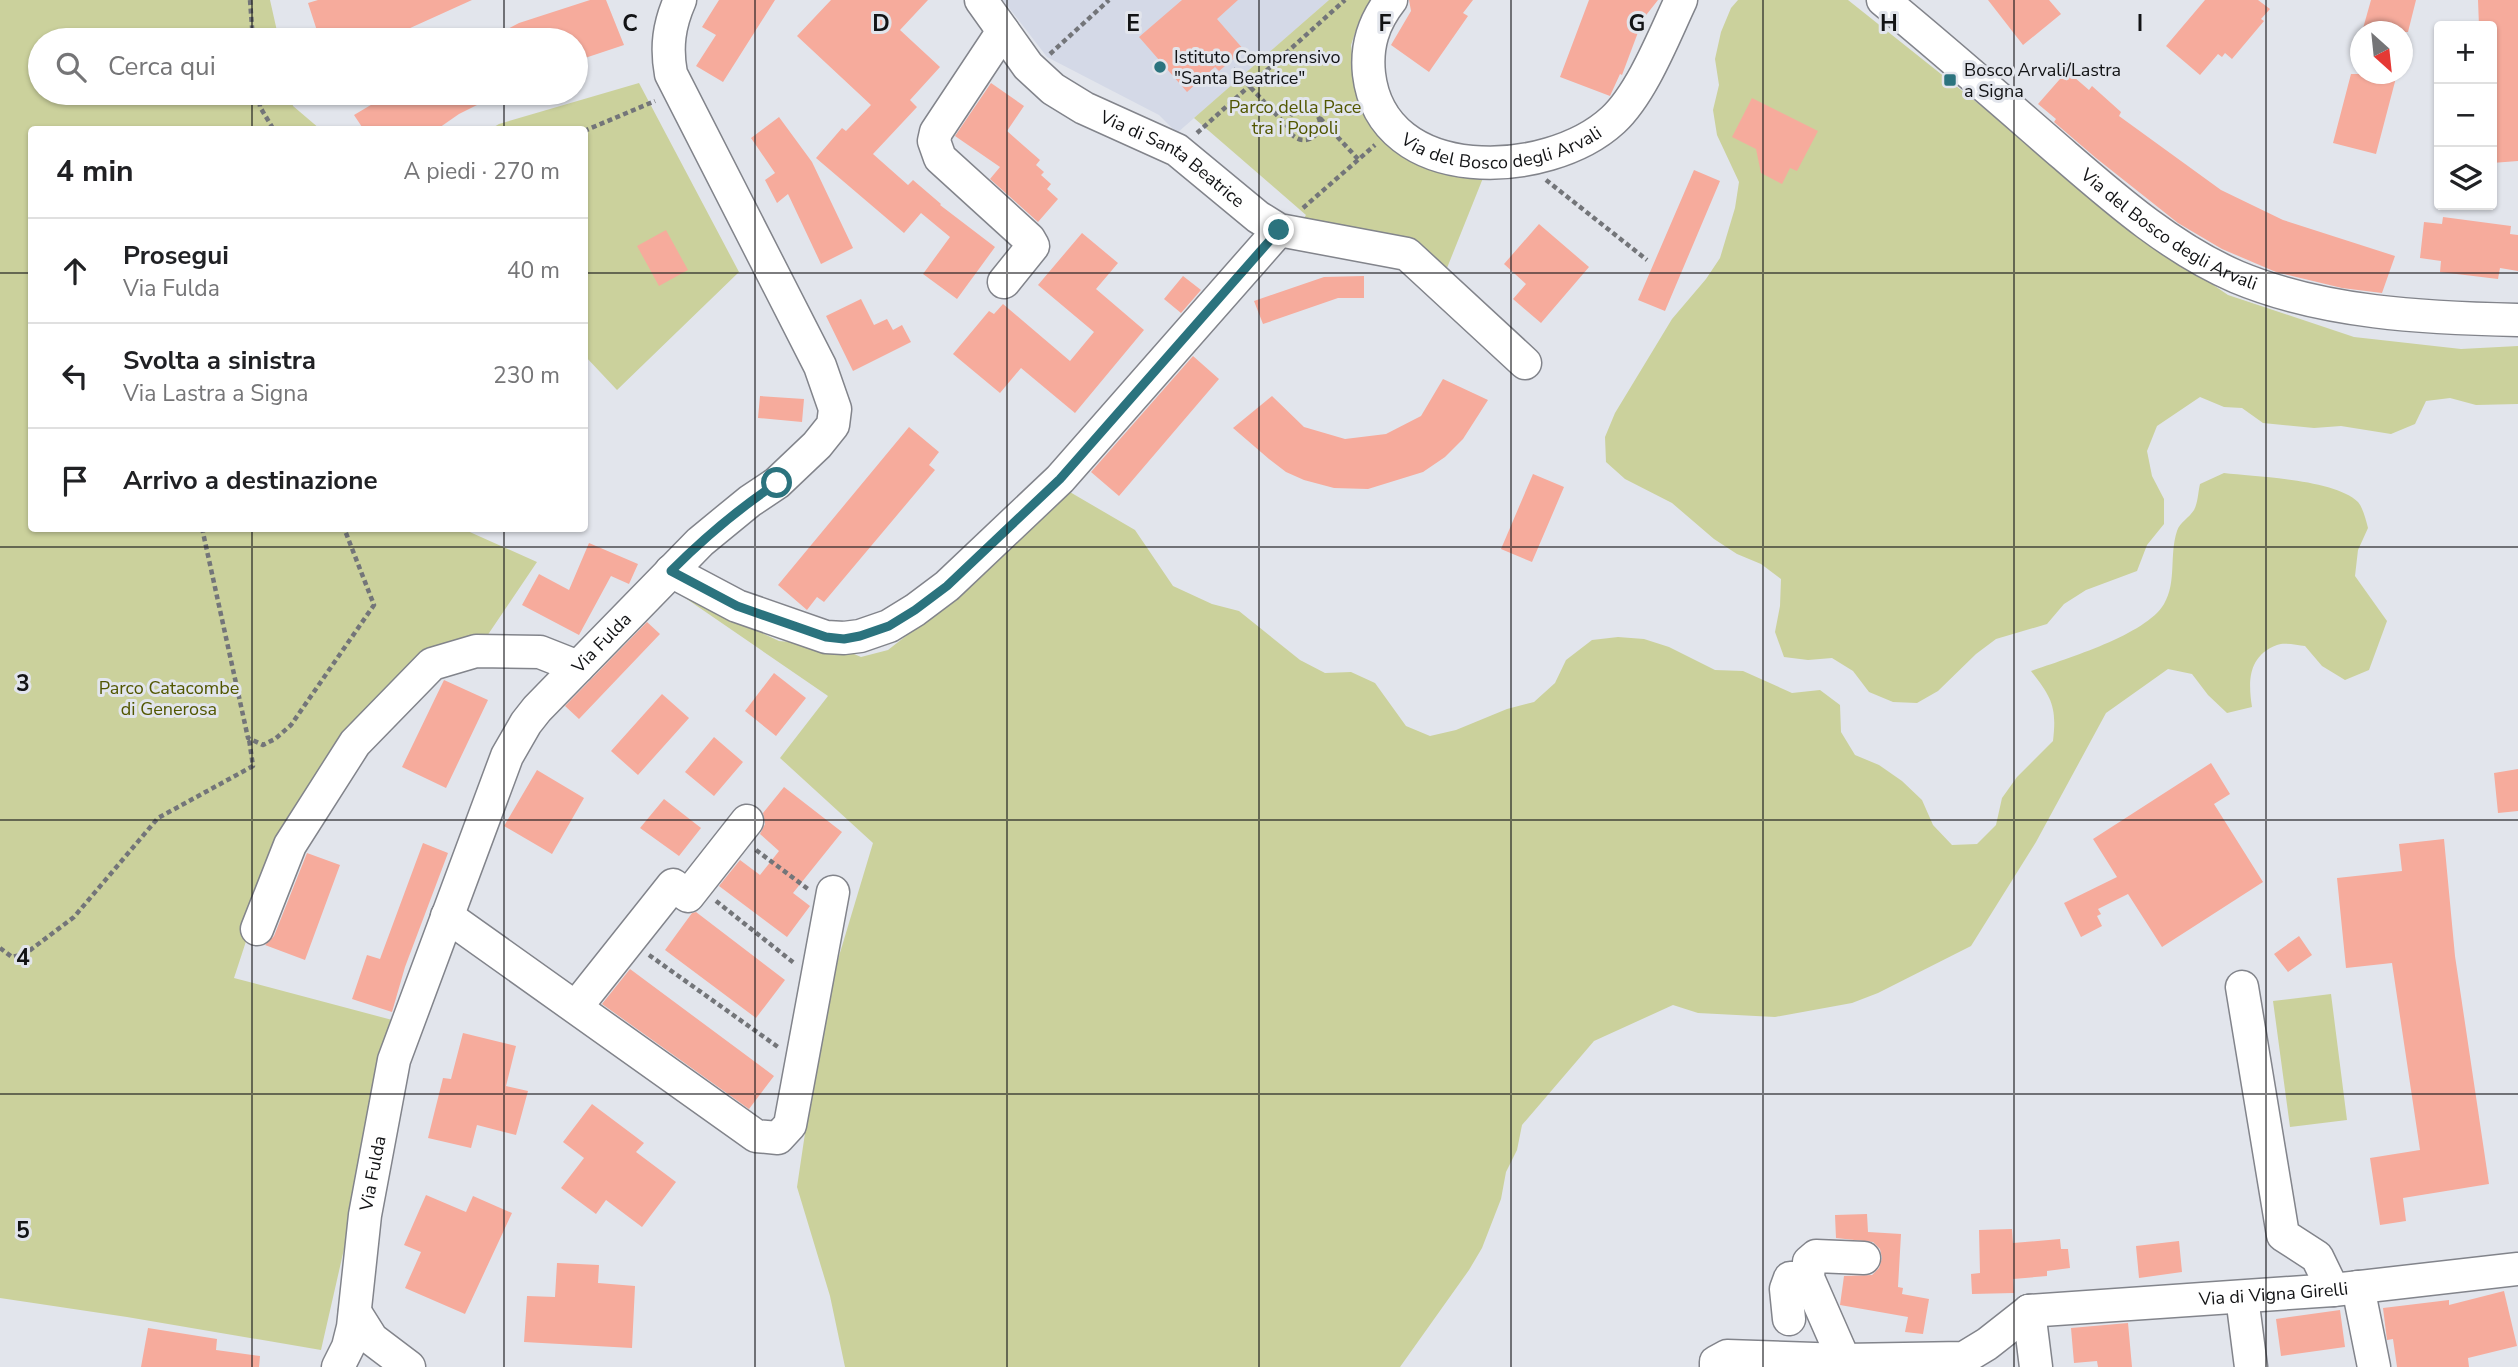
<!DOCTYPE html>
<html lang="it">
<head>
<meta charset="utf-8">
<style>
	body { margin:0; font-family:"Nunito Sans",sans-serif; background:#f2f2f2; color:#202124 }
	.controls { position:absolute; right:21px; top:21px; display:grid; overflow:hidden; border-radius:7px; box-shadow:0 2px 5px #0004 }
	.controls button { width:63px; height:63px; display:grid; place-items:center; padding:0; border:0; border-bottom:2px solid #e0e0e0; background:#fff; color:#202124; font:35px sans-serif }
	.compass { position:absolute; left:2350px; top:21px; width:63px; height:63px; border-radius:50%; background:#fff; box-shadow:0 2px 5px #0004; rotate:153deg }
	.stop { position:absolute; width:21px; height:21px; margin:-16px; border:5px solid #2b737e; border-radius:50%; background:#fff }
	.stop.end { background:#2b737e; border-color:#fff; box-shadow:0 2px 7px #0008 }
	.list { margin:0; padding:0; list-style:none }
	h2 { display:flex; justify-content:space-between; align-items:center; height:91px; margin:0; padding:0 28px; font-size:30px }
	h2 small { font-size:23px; font-weight:400; color:#757577 }
	.list li { display:grid; grid-template-columns:46px 1fr auto; gap:21px; align-items:center; box-sizing:border-box; height:105px; padding:0 28px; border-top:2px solid #e0e0e0 }
	.list b { display:block; font-size:26px; white-space:nowrap }
	.list p { margin:0; font-size:23px; white-space:nowrap; color:#757577 }
	.list em { font-size:23px; font-style:normal; color:#757577 }
	.icon { flex:none; width:38px; height:38px; fill:none; stroke:currentColor; stroke-width:2; stroke-linecap:round; stroke-linejoin:round }
	.map { position:relative; flex:none; width:2518px; height:1367px; overflow:hidden }
	.search { position:absolute; background:#fff; box-shadow:0 2px 5px #0004; left:28px; top:28px; width:560px; height:77px; display:flex; align-items:center; gap:18px; box-sizing:border-box; padding:0 24px; border-radius:38px; color:#757577; font-size:26px }
	.panel { position:absolute; background:#fff; box-shadow:0 2px 5px #0004; left:28px; top:126px; width:560px; height:406px; border-radius:7px }
	.map>svg:first-child { display:block }
	.built { fill:#d4d9e7 }
	.green { fill:#cbd19c }
	.building { fill:#f6ab9c }
	.lines { fill:none; stroke-linecap:round; stroke-linejoin:round }
	.minor-casing { stroke:#82848b; stroke-width:35 }
	.path { stroke:#737579; stroke-width:4.5; stroke-dasharray:5 3.5; stroke-linecap:butt }
	.minor { stroke:#fff; stroke-width:32 }
	.route { stroke:#2b737e; stroke-width:9 }
	.grid { fill:none; stroke:#121315; stroke-width:2; stroke-opacity:0.55 }
	.poi-dot { fill:#2b737e; stroke:#e2e5ec; stroke-width:2.5 }
	.labels { text-anchor:middle; dominant-baseline:central; stroke-width:6; stroke-linejoin:round; paint-order:stroke }
	.poi-label { font-size:18px; fill:#121315; stroke:#e2e5ec; text-anchor:start }
	.park-label { font-size:18px; fill:#515600; stroke:#e2e5ec }
	.street-label { font-size:18px; fill:#121315; stroke:#e2e5ec }
	.grid-label { font-size:23px; text-anchor:middle; font-weight:bold; fill:#121315; stroke:#e2e5ec; stroke-width:6; stroke-linejoin:round; paint-order:stroke }
</style>
</head>
<body>
<div class="map">
<svg width="2518" height="1367" viewBox="0 0 2518 1367">
	<rect width="100%" height="100%" fill="#e2e5ec"/>
	<path class="built" d="M1003 0H1329L1177 133 1159 115 1047 57Z"/>
	<path class="green" d="M0 0H270L279 40H40V93H290L293 106 320 129 32 130V528L463 529 537 562 485 639 439 649 282 831 234 978 396 1021 321 1350 127 1317 0 1298Z
		M1329 0H1372L1358 24 1351 45 1356 94 1367 118 1483 178 1445 273 1301 222 1306 215 1194 118Z
		M1738 0H1848L2162 250 2228 295 2354 337 2461 349 2518 346V404L2476 405 2450 398 2426 401 2415 424 2391 434 2341 426 2314 428 2263 423 2242 408 2224 407 2200 397 2157 426 2147 451 2152 476 2164 499V524L2147 545 2137 571 2086 590 2064 604 2047 624 1996 639 1976 654 1938 691 1917 703 1893 702 1869 692 1853 671 1832 658 1808 660 1784 657 1775 632 1780 606 1781 579 1761 564 1737 554 1714 539 1672 503 1625 479 1606 462 1605 437 1615 413 1672 319 1706 279 1720 258 1735 208 1739 182 1717 135 1713 110 1719 85 1715 59 1721 32 1731 8Z
		M639 83 739 272 617 390 585 356 584 130H489L499 124Z
		M2224 473C2257 477 2335 479 2358 502 2363 508 2366 520 2368 528L2358 550 2355 576 2387 621 2369 670 2345 680 2322 666 2305 646C2297 645 2284 642 2277 645 2248 656 2248 681 2252 707L2227 713 2208 695 2192 674 2168 669 2106 713 2036 842 1971 946 1878 993 1852 1003 1775 1017 1698 1013 1673 1005 1594 1041 1522 1125 1517 1150 1506 1172 1501 1199 1482 1248 1469 1270 1400 1367H845L830 1296 797 1187 824 1006 873 843 780 758 828 696 678 593 779 641 835 646 861 657 888 650 920 625 1063 488 1135 530 1173 586 1212 604 1239 611 1300 660 1325 673 1351 672 1375 683 1406 726 1430 736 1456 730 1507 709 1534 702 1555 683 1566 660 1592 640 1618 637 1644 639 1669 647 1715 670 1743 671 1792 693 1820 690 1840 705 1841 732 1855 755 1879 765 1902 781 1922 800 1933 825 1952 845 1977 844 1996 825 2002 798 2017 777 2053 741C2057 707 2052 698 2031 671 2065 659 2146 635 2164 604 2177 582 2169 555 2177 531 2180 522 2189 518 2194 510 2198 503 2198 492 2200 484Z
		M2331 994 2347 1120 2290 1127 2273 1001Z"/>
	<path class="building" d="M318 0H472L408 29 377 40H320L308 3Z
		M590 0H606L624 45 576 61V40H486L519 23Z
		M719 0H775L723 82 696 66 716 35 702 27Z
		M831 0H928L900 30 940 67 910 100 917 107 873 154 908 185 913 180 941 204 940 205 995 247 957 299 923 274 950 237 921 213 904 233 816 158 842 128 846 131 871 105 797 36Z
		M1182 0H1238L1217 19 1244 50 1219 71 1215 67 1187 92 1139 37Z
		M1409 0H1473L1463 13 1468 16 1429 72 1391 45 1411 11Z
		M1589 0H1658L1643 19 1622 75 1620 74 1610 96 1560 77Z
		M1988 0H2049L2061 14 2023 45Z
		M2205 0H2258L2270 9 2261 19 2264 21 2232 59 2225 53 2222 57 2218 54 2200 75 2166 46Z
		M2371 0H2416L2408 32H2362Z
		M2478 0H2518V161L2492 163V26H2479Z
		M2067 71 2089 90 2092 86 2121 112 2119 116 2221 190 2283 220 2395 256 2382 293 2342 288 2276 272 2222 249 2178 223 2096 158 2054 122 2056 119 2038 104Z
		M2351 74H2397L2376 154 2333 143Z
		M991 83 1024 106 1007 131 1040 160 1036 165 1044 172 1041 175 1051 184 1047 189 1058 199 1038 222 990 179 1000 167 955 136Z
		M391 93H501L459 114 436 130H364L354 115Z
		M1752 98 1818 131 1797 171 1790 168 1782 184 1761 173 1756 149 1732 137Z
		M779 117 812 162 853 248 821 264 788 194 777 203 765 180 775 173 751 138Z
		M1694 170 1720 181 1665 311 1638 300Z
		M2443 217 2511 226 2510 234 2518 235V271L2500 268 2498 279 2440 272 2441 261 2420 258 2424 222 2442 224Z
		M1539 224 1589 267 1541 323 1513 299 1526 284 1504 264Z
		M666 230 688 270 659 286 637 246Z
		M1082 233 1118 263 1096 289 1144 330 1075 413 1021 368 1000 393 953 354 989 311 994 314 1003 304 1070 361 1094 332 1038 285Z
		M1183 276 1201 290 1181 313 1164 299Z
		M1364 276V298H1338L1263 324 1254 301 1324 277Z
		M861 299 874 325 887 319 893 330 902 325 911 342 853 371 826 316Z
		M1193 356 1219 379 1119 496 1091 472Z
		M1443 379 1488 400 1463 439 1445 457 1423 472 1368 489 1334 488 1304 480 1286 472 1269 459 1233 428 1272 396 1304 427 1345 439 1386 434 1421 416Z
		M760 396 804 399 802 422 758 418Z
		M909 427 939 452 929 465 935 470 824 602 817 597 807 610 778 585Z
		M1533 474 1564 487 1532 562 1501 549Z
		M589 543 638 564 629 584 611 576 579 635 522 605 539 574 569 590Z
		M647 622 660 634 579 719 565 706Z
		M774 673 806 698 776 736 745 711Z
		M444 680 488 700 446 788 402 767Z
		M662 694 689 718 638 775 611 751Z
		M714 737 743 762 714 796 685 772Z
		M2211 763 2230 794 2214 804 2263 882 2162 947 2128 894 2098 909 2101 914 2097 916 2102 926 2081 937 2064 903 2117 877 2093 839Z
		M2518 769V811L2498 813 2494 773Z
		M537 770 584 798 552 854 504 826Z
		M784 787 842 832 793 893 810 906 787 937 719 886 740 860 760 875 779 851 760 834 765 824 763 813Z
		M664 799 701 828 679 856 640 828Z
		M2444 839 2455 956 2489 1184 2403 1198 2406 1221 2380 1225 2370 1158 2420 1150 2392 963 2346 968 2337 878 2402 871 2399 844Z
		M423 843 448 853 405 967 392 1012 352 999 367 955 380 959Z
		M307 853 340 865 305 960 265 945 274 936Z
		M696 912 785 980 756 1018 665 950 692 913Z
		M2299 936 2312 955 2288 972 2274 954Z
		M630 969 774 1076 749 1109 602 1004Z
		M463 1033 516 1046 506 1086 528 1091 516 1135 477 1125 471 1148 428 1138 443 1078 451 1079Z
		M592 1104 644 1143 636 1152 676 1182 642 1227 606 1200 596 1214 561 1188 584 1158 563 1142Z
		M426 1195 466 1212 473 1196 512 1213 465 1314 405 1288 421 1252 404 1245Z
		M1867 1214 1868 1232 1901 1234 1898 1287 1903 1288 1902 1294 1929 1299 1923 1334 1905 1332 1908 1317 1840 1305 1844 1276 1872 1275 1879 1268 1882 1258 1880 1249 1873 1242 1836 1238 1835 1215Z
		M2012 1229 2013 1243 2060 1239 2061 1249H2068L2070 1268 2047 1271V1276L2013 1279 2014 1293 1972 1294 1971 1274 1980 1273 1979 1230Z
		M2179 1241 2182 1272 2139 1278 2136 1246Z
		M557 1263 599 1265 598 1283 635 1286 632 1348 524 1342 527 1296 555 1297Z
		M2504 1291 2517 1346 2468 1358 2469 1367H2397L2393 1339 2387 1340 2383 1308 2449 1300V1305Z
		M2340 1310 2345 1347 2281 1356 2276 1319Z
		M2128 1323 2132 1367H2098L2097 1361 2074 1363 2071 1328Z
		M148 1328 217 1339 216 1350 260 1356 259 1367H141Z"/>
	<g class="lines">
		<g class="minor-casing">
			<g id="minor">
				<path id="s1" d="M981 0 1028 66 1053 89 1084 108 1177 150 1258 217 1279 230 1407 254 1525 363"/>
				<path id="s2" d="M1391 0C1373 23 1366 46 1369 74 1382 187 1548 180 1613 120 1642 93 1664 36 1681 0"/>
				<path id="s3" d="M1883 0C1944 50 2004 103 2064 155 2116 200 2172 249 2237 277 2323 313 2425 318 2518 320"/>
				<path d="M1003 31 936 132 934 141 940 158 1029 239 1033 246 1004 282"/>
				<path d="M671 571 737 606 826 637 844 638 860 636 889 626 915 610 947 586 1060 479 1279 230"/>
				<path d="M447 916 756 1136 778 1138 790 1125 833 892"/>
				<path d="M257 929 290 845 355 743 432 664 476 651 540 652 578 667"/>
				<path d="M2242 987 2283 1235 2317 1257 2333 1290"/>
				<path d="M576 1007 673 885 688 896 747 821"/>
				<path d="M2358 1287 2374 1367"/>
				<path d="M2242 1297 2251 1367"/>
				<path id="s4" d="M2029 1311 2333 1290 2518 1269"/>
				<path d="M2029 1311 2036 1367"/>
				<path d="M355 1312 372 1339 409 1367"/>
				<path d="M1789 1319 1786 1289 1790 1278H1808"/>
				<path d="M1844 1360 1808 1278 1809 1262 1816 1256 1864 1258"/>
				<path id="s5" d="M338 1367 348 1347 353 1327 365 1215 394 1060 507 756 526 723 537 709 700 542 750 501 777 483 817 445 833 425 835 409 820 366 671 74C666 47 669 25 680 0"/>
				<path d="M1716 1367V1362L1727 1356 1844 1360 1964 1358 1987 1344 2029 1311"/>
			</g>
		</g>
		<path class="path" d="M250 0 253 40
			M1050 54 1109 0
			M1233 69 1289 128
			M259 93 260 107 274 130
			M1288 124a16 16 0 1 1 32 0a16 16 0 1 1-32 0Z
			M1320 118 1358 159
			M584 131 655 101
			M1197 133 1345 0
			M1546 180 1647 260
			M1303 208 1375 145
			M202 528 248 738 263 745 275 739 291 725 374 605 344 528
			M756 850 808 889
			M716 901 794 963
			M0 948 12 957 25 954 74 917 158 818 253 766 249 739
			M649 955 778 1047"/>
		<use href="#minor" class="minor"/>
	</g>
	<g class="lines">
		<path class="route" d="M777 483C738 509 704 538 671 571L737 606 826 637 844 639 860 636 889 626 915 610 947 586 1060 479 1279 230"/>
	</g>
	<path class="grid" d="M252 0V40M504 0V40M755 0V1367M1007 0V1367M1259 0V1367M1511 0V1367M1763 0V1367M2014 0V1367M2266 0V1367M252 93V130M504 93V130M0 273H32M584 273H2518M252 528V1367M504 528V1367M0 547H2518M0 820H2518M0 1094H2518"/>
	<g class="poi-dot">
		<circle cx="1160" cy="67" r="7"/>
		<rect x="1943" y="73" width="14" height="14" rx="3.5"/>
	</g>
	<g class="labels">
		<g class="poi-label">
			<text x="1174" y="57">Istituto Comprensivo<tspan x="1174" dy="21">"Santa Beatrice"</tspan></text>
			<text x="1964" y="70">Bosco Arvali/Lastra<tspan x="1964" dy="21">a Signa</tspan></text>
		</g>
		<g class="park-label">
			<text x="1295" y="107">Parco della Pace<tspan x="1295" dy="21">tra i Popoli</tspan></text>
			<text x="169" y="688">Parco Catacombe<tspan x="169" dy="21">di Generosa</tspan></text>
		</g>
		<g class="street-label">
			<text stroke="none"><textPath href="#s2" startOffset="257">Via del Bosco degli Arvali</textPath></text>
			<text stroke="none"><textPath href="#s1" startOffset="254">Via di Santa Beatrice</textPath></text>
			<text stroke="none"><textPath href="#s3" startOffset="368">Via del Bosco degli Arvali</textPath></text>
			<text stroke="none"><textPath href="#s5" startOffset="786">Via Fulda</textPath></text>
			<text stroke="none"><textPath href="#s5" startOffset="198">Via Fulda</textPath></text>
			<text stroke="none"><textPath href="#s4" startOffset="245">Via di Vigna Girelli</textPath></text>
		</g>
	</g>
	<g class="grid-label">
		<text x="630" y="31">C</text>
		<text x="881" y="31">D</text>
		<text x="1133" y="31">E</text>
		<text x="1385" y="31">F</text>
		<text x="1637" y="31">G</text>
		<text x="1889" y="31">H</text>
		<text x="2140" y="31">I</text>
		<text x="23" y="691">3</text>
		<text x="23" y="965">4</text>
		<text x="23" y="1238">5</text>
	</g>
</svg>
<div class="controls">
<button>+</button>
<button>−</button>
<button><svg class="icon" aria-label="layers" viewBox="0 0 24 24"><path d="M12 4l9 5-9 5-9-5zM3 14l9 5 9-5"/></svg></button>
</div>
<svg class="compass" viewBox="-18 -18 36 36"><path d="M0-13l5 13h-10z" fill="#e53935"/><path d="M0 13l5-13h-10z" fill="#757577"/></svg>
<div class="stop" style="left:777px;top:483px"></div>
<div class="stop end" style="left:1279px;top:230px"></div>
<div class="search"><svg class="icon" aria-label="search" viewBox="0 0 24 24"><circle cx="10" cy="10" r="6"/><path d="M15 15l6 6"/></svg>Cerca qui</div>
<section class="panel">
<h2>4 min<small>A piedi · 270 m</small></h2>
<ul class="list">
<li><svg class="icon" aria-label="ahead" viewBox="0 0 24 24"><path d="M12 20V5M6 11l6-6 6 6"/></svg><div><b>Prosegui</b><p>Via Fulda</p></div><em>40 m</em></li>
<li><svg class="icon" aria-label="left" viewBox="0 0 24 24"><path d="M17 20v-9H6M10 6l-5 5 5 5"/></svg><div><b>Svolta a sinistra</b><p>Via Lastra a Signa</p></div><em>230 m</em></li>
<li><svg class="icon" aria-label="arrive" viewBox="0 0 24 24"><path d="M6 21V4h12l-3 4 3 4H6"/></svg><div><b>Arrivo a destinazione</b></div></li>
</ul>
</section>
</div>
</body>
</html>
